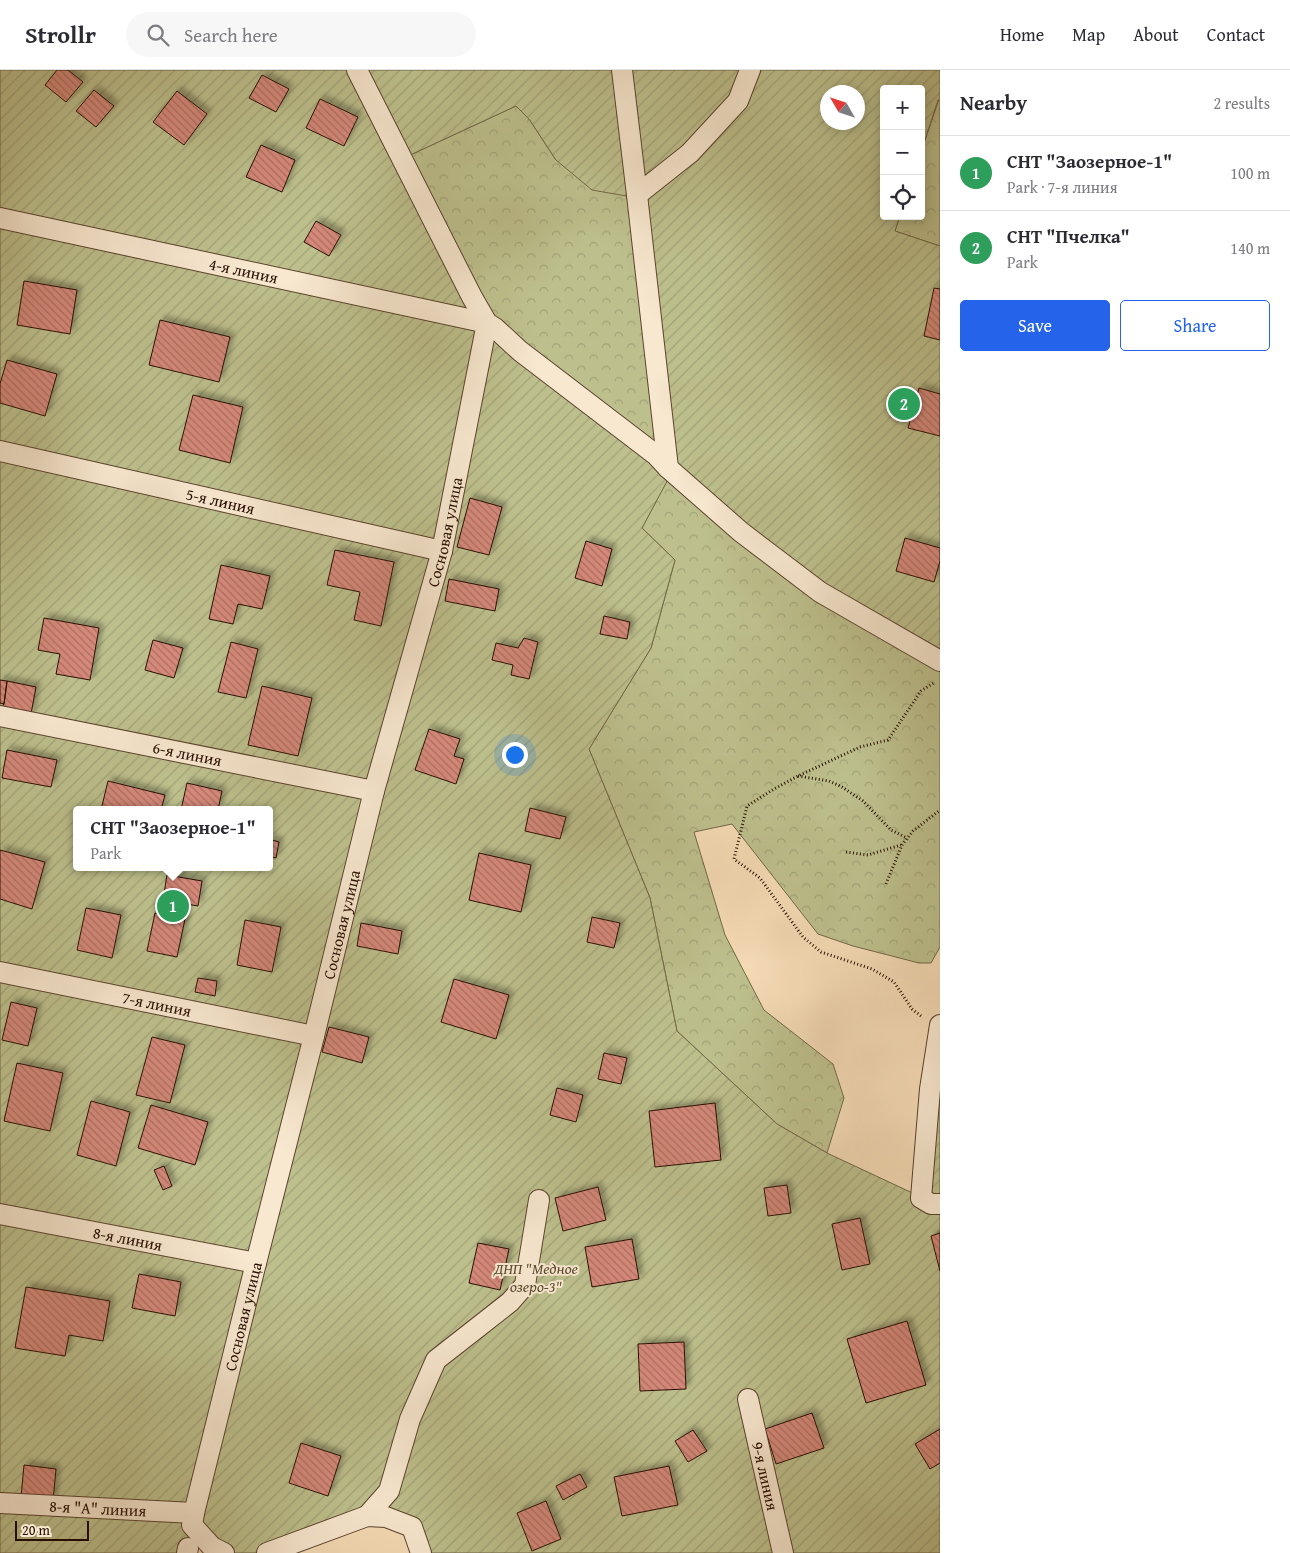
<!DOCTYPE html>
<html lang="en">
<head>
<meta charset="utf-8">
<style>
	body { margin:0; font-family:"Gentium Book Plus",serif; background:#f7f7f7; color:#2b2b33 }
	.controls { position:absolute; right:15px; top:15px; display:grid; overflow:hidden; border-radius:5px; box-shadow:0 2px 12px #0003 }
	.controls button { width:45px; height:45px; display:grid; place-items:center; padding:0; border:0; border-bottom:1px solid #e1e1e2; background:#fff; color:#2b2b33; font:25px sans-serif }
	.compass { position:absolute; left:820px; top:15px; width:45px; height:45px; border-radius:50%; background:#fff; box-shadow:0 2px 12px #0003; rotate:309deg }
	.scale { position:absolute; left:15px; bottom:12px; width:74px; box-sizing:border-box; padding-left:5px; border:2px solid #290f01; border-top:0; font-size:14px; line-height:18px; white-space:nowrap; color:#290f01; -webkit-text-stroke:4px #f8e8d0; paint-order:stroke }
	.you { position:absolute; left:514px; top:684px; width:18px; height:18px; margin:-12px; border:4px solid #fff; border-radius:50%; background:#1a73e8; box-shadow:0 0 0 8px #1a73e833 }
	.badge { display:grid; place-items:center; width:32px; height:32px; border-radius:50%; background:#2563eb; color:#fff; font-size:16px; font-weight:700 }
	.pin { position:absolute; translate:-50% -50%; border:2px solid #fff; box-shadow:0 1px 5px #0006 }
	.popup { position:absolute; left:73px; top:736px; width:200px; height:65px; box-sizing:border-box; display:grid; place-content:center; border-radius:5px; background:#fff; filter:drop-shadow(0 1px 4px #0005); font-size:16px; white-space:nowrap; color:#7c7c81 }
	.popup b { font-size:19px; color:#2b2b33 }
	.popup::after { content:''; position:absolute; left:50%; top:100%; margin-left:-10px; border:10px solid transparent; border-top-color:#fff }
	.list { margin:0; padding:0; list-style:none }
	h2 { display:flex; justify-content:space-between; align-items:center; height:65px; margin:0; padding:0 20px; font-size:21px }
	h2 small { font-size:16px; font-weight:400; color:#7c7c81 }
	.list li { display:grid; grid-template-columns:32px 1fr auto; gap:15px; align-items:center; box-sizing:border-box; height:75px; padding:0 20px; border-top:1px solid #e1e1e2 }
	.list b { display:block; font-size:19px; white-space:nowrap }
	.list p { margin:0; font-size:16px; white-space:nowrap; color:#7c7c81 }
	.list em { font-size:16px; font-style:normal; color:#7c7c81 }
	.actions { display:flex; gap:10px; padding:15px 20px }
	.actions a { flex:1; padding:11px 0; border:1px solid #2563eb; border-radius:5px; text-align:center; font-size:18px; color:#2563eb }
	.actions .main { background:#2563eb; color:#fff }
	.icon { flex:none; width:28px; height:28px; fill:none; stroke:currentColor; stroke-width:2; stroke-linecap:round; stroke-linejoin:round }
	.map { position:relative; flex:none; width:940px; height:1483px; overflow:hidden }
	header { display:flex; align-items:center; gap:30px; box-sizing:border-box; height:70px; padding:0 25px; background:#fff; border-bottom:1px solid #e1e1e2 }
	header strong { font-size:24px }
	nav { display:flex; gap:28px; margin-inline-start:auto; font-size:18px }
	.search { width:350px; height:45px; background:#f7f7f7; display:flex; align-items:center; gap:12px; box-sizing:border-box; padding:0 18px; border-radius:28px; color:#7c7c81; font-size:19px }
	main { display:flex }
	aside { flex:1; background:#fff }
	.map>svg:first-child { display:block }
	.forest { fill:url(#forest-crowns); stroke:#736847 }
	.garden { fill:url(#garden-furrows); stroke:#736847; fill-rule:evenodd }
	.building { fill:url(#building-back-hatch); stroke:#290f01; filter:url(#shadow) }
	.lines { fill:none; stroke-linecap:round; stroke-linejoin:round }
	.street-casing { stroke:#5c422e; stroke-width:22 }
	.path { stroke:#290f01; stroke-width:3; stroke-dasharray:1 2.5; stroke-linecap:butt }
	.street { stroke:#f8e8d0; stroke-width:20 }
	.labels { text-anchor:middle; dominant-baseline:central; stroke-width:4; stroke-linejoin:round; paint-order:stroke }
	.street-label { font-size:16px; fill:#290f01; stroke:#f8e8d0 }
	.park-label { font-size:16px; font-style:italic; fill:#5d4d32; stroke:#f8e8d0 }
</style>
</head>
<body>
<header>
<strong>Strollr</strong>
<div class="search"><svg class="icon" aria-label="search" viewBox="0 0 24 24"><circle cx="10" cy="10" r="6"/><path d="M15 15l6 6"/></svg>Search here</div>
<nav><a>Home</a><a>Map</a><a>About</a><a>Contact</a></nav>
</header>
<main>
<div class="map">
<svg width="940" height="1483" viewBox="0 0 940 1483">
	<defs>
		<pattern id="forest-crowns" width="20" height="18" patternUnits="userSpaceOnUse" patternTransform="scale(1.25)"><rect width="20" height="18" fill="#bdc08d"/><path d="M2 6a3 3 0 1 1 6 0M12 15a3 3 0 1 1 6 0" fill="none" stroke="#a2a478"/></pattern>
		<pattern id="garden-furrows" width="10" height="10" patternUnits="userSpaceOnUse" patternTransform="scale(1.25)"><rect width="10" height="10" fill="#bdc08d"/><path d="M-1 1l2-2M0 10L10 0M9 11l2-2" fill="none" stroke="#a2a478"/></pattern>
		<pattern id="building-back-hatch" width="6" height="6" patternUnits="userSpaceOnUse" patternTransform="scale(1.25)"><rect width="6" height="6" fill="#d5897a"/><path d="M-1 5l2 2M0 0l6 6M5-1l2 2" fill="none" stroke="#ad6e62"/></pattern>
		<filter id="shadow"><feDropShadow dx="4.5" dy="-4.5" stdDeviation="2.5" flood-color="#0004"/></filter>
	</defs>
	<rect width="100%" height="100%" fill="#f5dbb6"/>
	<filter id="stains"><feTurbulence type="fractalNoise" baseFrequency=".004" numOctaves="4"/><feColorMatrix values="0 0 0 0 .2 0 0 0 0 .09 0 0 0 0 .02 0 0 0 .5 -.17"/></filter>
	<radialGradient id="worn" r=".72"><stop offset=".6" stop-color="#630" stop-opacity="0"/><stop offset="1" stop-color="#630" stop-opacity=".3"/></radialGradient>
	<path class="forest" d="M939 29 940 30V176L895 161 900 146H921V82Z
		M516 36 529 49 556 90 632 127 659 381 490 249 408 86Z
		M672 401 940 594V877L931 893H919L853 876 818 864 732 754 694 762 725 865 764 940 833 994 844 1028 827 1083 777 1054 677 961 650 828 589 679 651 578 675 490 642 458Z"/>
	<path class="garden" d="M0 0H940V30H938L921 82V19H884V146H900L895 161 940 176V594L820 522 672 402 642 458 675 490 651 578 589 679 650 828 677 961 777 1054 827 1083 921 1127 940 955V1483H421L412 1457 386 1447 267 1483H224L192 1456 187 1483H0ZM828 22H858V52H828ZM516 36 529 49 556 90 592 120 632 127 659 380 490 249 408 86ZM77 740H269V797H77Z"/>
	<path class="building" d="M57 0H68L83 12 66 32 45 15Z
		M262 5 289 19 276 42 249 28Z
		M94 20 114 36 96 57 76 41Z
		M177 21 207 44 184 75 153 52Z
		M320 29 358 47 344 76 306 58Z
		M261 75 295 90 282 122 246 107Z
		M316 151 341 165 329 186 304 172Z
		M24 211 77 220 70 264 17 255Z
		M934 218 940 219V270L924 266Z
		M160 250 230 267 219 312 149 295Z
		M7 290 57 304 45 346 0 333V314Z
		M919 318 940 324V366L908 358Z
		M193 325 243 337 230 393 179 380Z
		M470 428 502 437 489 485 457 477Z
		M905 468 940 478V491L934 512 896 501Z
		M586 471 612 479 602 516 575 508Z
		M335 480 394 492 381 556 354 550 360 522 327 515Z
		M221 495 270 506 262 539 238 534 233 554 209 549Z
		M449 509 499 519 495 541 445 531Z
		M604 546 630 552 627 569 600 564Z
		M44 548 99 558 90 610 56 604 60 584 38 580Z
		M524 568 538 572 529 609 511 605 513 595 492 590 496 573 518 578Z
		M153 570 183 578 174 608 145 600Z
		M231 572 258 579 246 628 218 622Z
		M0 610 7 611 4 634 0 633Z
		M7 611 36 617 31 644 1 638 4 634Z
		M262 616 312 628 298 686 248 675Z
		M429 659 460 669 454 686 464 689 456 714 415 700Z
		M7 680 57 690 51 717 2 708Z
		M108 711 165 725 161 740H101Z
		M187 713 222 721 218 740H181Z
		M530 738 566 747 560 769 525 761Z
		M269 769 279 772 276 788 269 786Z
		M0 780 45 792 32 839 0 829Z
		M479 783 531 795 521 842 469 830Z
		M167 805 202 811 198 836 163 830Z
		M86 838 121 845 112 888 77 880Z
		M155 843 185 849 177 887 147 881Z
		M592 847 620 853 614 878 587 872Z
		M245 850 281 857 272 902 237 895Z
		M361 853 402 861 398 884 357 876Z
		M198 908 217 911 215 926 195 922Z
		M454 909 509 925 496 969 441 952Z
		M11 932 37 938 28 976 2 970Z
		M329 957 369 967 362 993 322 982Z
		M152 967 185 975 170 1033 136 1025Z
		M604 983 627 988 621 1014 598 1009Z
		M17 993 63 1003 50 1061 4 1051Z
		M557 1018 583 1025 576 1052 550 1045Z
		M91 1031 130 1042 116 1096 77 1085Z
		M715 1033 721 1090 655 1097 649 1041Z
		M151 1035 208 1052 195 1095 138 1078Z
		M164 1096 172 1116 163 1120 154 1100Z
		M787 1115 791 1143 768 1146 764 1118Z
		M598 1117 606 1150 563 1161 555 1128Z
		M860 1148 870 1194 842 1200 832 1154Z
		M940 1163V1201L931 1166Z
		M632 1169 639 1209 592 1217 585 1177Z
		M478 1173 509 1179 500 1220 469 1213Z
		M139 1204 181 1212 175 1246 132 1238Z
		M26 1217 110 1231 103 1271 69 1265 65 1286 15 1278Z
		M907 1251 926 1315 866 1333 847 1269Z
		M684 1272 686 1319 640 1321 638 1274Z
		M812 1343 824 1378 776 1394 765 1359Z
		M940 1359V1393L930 1399 915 1374Z
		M693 1360 707 1381 688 1392 675 1371Z
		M301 1373 341 1386 328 1426 289 1413Z
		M24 1395 56 1399 53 1431 21 1427Z
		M669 1396 678 1435 622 1446 614 1407Z
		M580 1404 587 1417 563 1430 556 1416Z
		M546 1431 561 1469 532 1481 517 1443Z"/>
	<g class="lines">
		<g class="street-casing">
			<g id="street">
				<path d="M357 0 472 227 487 253 495 258 520 281 656 385 668 398 741 462 820 522 940 591"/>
				<path d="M622 0 637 125 668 398"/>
				<path d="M637 125 690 83 738 31 750 0"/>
				<path id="s1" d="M0 148 487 253"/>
				<path id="s2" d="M0 381 442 481"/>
				<path id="s3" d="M0 646 374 721"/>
				<path id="s4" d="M0 902 314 966"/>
				<path d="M940 955 930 1019 921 1128 931 1134H940"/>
				<path id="s5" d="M0 1144 256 1193"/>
				<path id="s6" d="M748 1329 783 1483"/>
				<path id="s7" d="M0 1433 194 1443"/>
				<path d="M367 1446 389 1421 410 1349 436 1290 510 1232 525 1215 539 1130"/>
				<path d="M187 1483 188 1478"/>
				<path id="s8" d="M224 1483 212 1477 192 1455 194 1443 256 1193 314 966 374 721 442 481 487 253"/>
				<path d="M267 1483 367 1446 386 1447 412 1457 421 1483"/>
			</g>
		</g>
		<path class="path" d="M798 706 829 711 842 717 863 731 891 760 907 768
			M846 782 868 785 901 775
			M886 814 902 775 913 761 940 740
			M921 946 912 939 894 912 872 899 821 882 803 867 760 808 734 789 747 736 774 719 798 706 860 677 888 670 921 621 935 612"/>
		<use href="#street" class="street"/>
	</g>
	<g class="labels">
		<g class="street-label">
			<text stroke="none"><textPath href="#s1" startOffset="249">4-я линия</textPath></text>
			<text stroke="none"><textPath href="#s2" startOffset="226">5-я линия</textPath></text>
			<text stroke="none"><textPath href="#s8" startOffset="1068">Сосновая улица</textPath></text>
			<text stroke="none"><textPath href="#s3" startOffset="191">6-я линия</textPath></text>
			<text stroke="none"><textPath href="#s8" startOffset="662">Сосновая улица</textPath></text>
			<text stroke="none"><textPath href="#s4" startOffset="160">7-я линия</textPath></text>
			<text stroke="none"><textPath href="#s5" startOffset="130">8-я линия</textPath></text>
			<text stroke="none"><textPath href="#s8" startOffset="258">Сосновая улица</textPath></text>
			<text stroke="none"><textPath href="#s6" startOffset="79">9-я линия</textPath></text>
			<text stroke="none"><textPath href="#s7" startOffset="98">8-я "А" линия</textPath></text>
		</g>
		<g class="park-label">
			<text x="536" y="1198">ДНП "Медное<tspan x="536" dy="18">озеро-3"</tspan></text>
		</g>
	</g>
	<rect width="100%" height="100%" filter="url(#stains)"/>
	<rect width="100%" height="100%" fill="url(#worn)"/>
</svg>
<div class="controls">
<button>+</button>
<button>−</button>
<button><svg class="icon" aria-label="locate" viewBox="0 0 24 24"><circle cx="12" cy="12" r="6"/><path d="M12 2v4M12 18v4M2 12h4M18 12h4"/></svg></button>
</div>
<svg class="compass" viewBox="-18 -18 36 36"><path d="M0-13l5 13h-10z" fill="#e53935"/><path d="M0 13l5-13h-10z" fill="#7c7c81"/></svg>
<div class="scale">20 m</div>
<div class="you"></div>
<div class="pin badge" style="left:173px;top:836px;background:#2e9e5b">1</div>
<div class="popup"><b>СНТ &quot;Заозерное-1&quot;</b>Park</div>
<div class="pin badge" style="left:904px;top:334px;background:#2e9e5b">2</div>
</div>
<aside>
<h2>Nearby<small>2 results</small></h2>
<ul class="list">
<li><span class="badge" style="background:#2e9e5b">1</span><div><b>СНТ &quot;Заозерное-1&quot;</b><p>Park · 7-я линия</p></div><em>100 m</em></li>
<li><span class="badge" style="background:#2e9e5b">2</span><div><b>СНТ &quot;Пчелка&quot;</b><p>Park</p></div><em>140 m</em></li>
</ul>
<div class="actions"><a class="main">Save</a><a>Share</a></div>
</aside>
</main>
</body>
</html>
